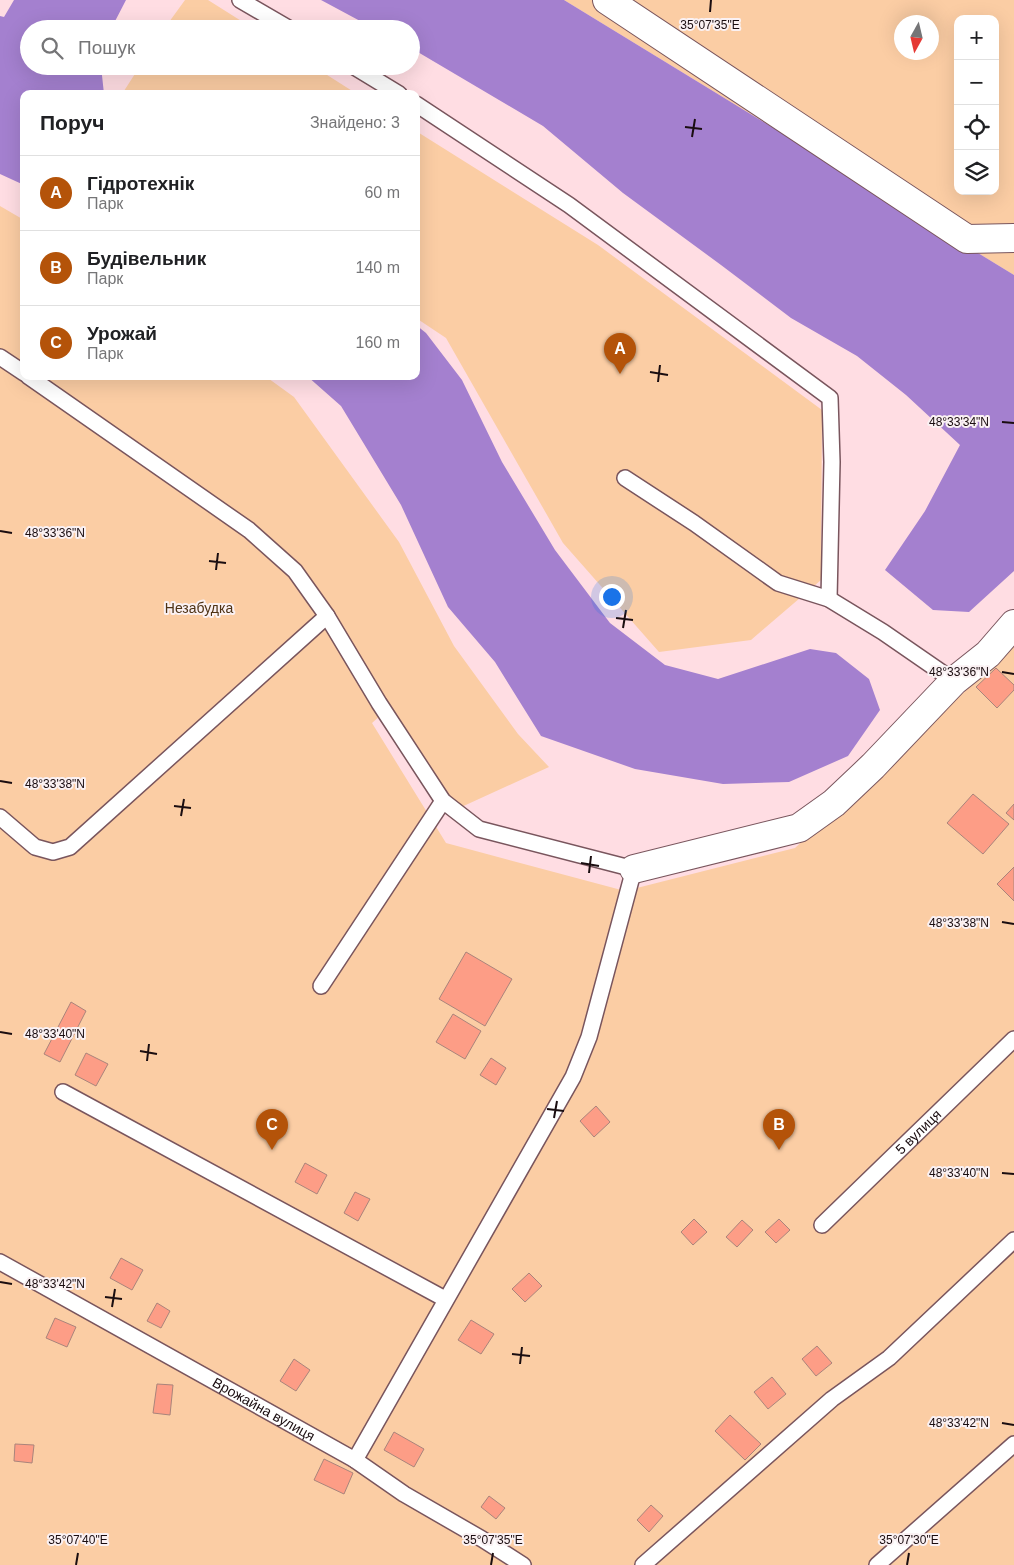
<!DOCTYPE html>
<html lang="uk">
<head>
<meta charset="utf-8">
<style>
	body { margin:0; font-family:Arial,sans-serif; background:#f2f2f2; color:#202124 }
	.controls { position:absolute; right:15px; top:15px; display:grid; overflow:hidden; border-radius:10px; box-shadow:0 5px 20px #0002 }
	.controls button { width:45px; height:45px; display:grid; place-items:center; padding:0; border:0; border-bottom:1px solid #e0e0e0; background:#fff; color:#202124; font:25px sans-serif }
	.compass { position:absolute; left:894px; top:15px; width:45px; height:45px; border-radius:50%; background:#fff; box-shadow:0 5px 20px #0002; rotate:188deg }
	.you { position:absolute; left:611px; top:596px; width:18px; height:18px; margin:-12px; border:4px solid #fff; border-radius:50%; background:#1a73e8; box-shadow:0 0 0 8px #1a73e833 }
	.badge { display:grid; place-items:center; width:32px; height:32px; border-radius:50%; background:#b45309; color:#fff; font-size:16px; font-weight:700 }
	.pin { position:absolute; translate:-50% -41px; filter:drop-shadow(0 1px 2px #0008) }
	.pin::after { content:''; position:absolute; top:26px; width:18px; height:15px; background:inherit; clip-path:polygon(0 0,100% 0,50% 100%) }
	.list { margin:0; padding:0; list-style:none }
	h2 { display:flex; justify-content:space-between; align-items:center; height:65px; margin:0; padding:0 20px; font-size:21px }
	h2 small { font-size:16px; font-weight:400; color:#757577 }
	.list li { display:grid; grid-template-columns:32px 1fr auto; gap:15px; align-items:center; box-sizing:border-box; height:75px; padding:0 20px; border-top:1px solid #e0e0e0 }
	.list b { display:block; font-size:19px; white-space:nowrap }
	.list p { margin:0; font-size:16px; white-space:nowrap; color:#757577 }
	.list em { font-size:16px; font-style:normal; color:#757577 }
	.icon { flex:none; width:28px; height:28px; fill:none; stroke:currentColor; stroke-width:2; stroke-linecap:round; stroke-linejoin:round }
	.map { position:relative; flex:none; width:1014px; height:1565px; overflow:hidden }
	.search { position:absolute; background:#fff; box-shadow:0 5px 20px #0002; left:20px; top:20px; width:400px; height:55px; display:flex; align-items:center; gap:12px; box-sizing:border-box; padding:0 18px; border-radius:28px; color:#757577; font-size:19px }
	.panel { position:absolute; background:#fff; box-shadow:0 5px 20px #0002; left:20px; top:90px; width:400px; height:290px; border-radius:10px }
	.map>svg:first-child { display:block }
	.green { fill:#fbcda4; fill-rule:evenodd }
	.water { fill:#a480cf }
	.building { fill:#fd9d86; stroke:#a9847b }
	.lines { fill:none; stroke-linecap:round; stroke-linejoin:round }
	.lane-casing { stroke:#79555d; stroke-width:18 }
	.street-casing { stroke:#79555d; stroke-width:30 }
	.lane { stroke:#fff; stroke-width:15 }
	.street { stroke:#fff; stroke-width:28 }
	.ticks { fill:none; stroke:#1a0d10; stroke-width:2 }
	.labels { text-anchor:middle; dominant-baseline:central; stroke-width:4; stroke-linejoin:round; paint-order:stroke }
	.park-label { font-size:14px; fill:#4e3214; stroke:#faf1f3 }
	.street-label { font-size:14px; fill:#1a0d10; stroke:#faf1f3 }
	.ticks-label { font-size:12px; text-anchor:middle; fill:#1a0d10; stroke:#faf1f3; stroke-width:4; stroke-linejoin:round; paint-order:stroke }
</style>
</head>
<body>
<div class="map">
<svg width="1014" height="1565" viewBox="0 0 1014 1565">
	<rect width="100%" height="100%" fill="#ffdde3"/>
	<path class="green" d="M185 0H208L254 29H164Z
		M564 0H1014V275ZM958 19H995V191H958ZM902 22H932V52H902Z
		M140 66H313L357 94H122Z
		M416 131 598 245 822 410 821 580 751 640 659 652 563 543 446 338 416 318Z
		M0 206 24 220V376H265L294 397 399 542 454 646 518 734 549 767 457 809 391 706 372 723 446 843 625 891 795 848 1014 646V1565H0Z"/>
	<path class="water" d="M14 0H126L111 29H29V66H101L104 94H24V185L0 174V16L4 17Z
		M321 0H564L1014 275V571L969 612 933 610 885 570 925 511 960 445 906 395 857 356 791 318 721 265 623 193 543 126 411 48V29H375Z
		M416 325 426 333 462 380 502 462 555 550 610 623 665 665 718 679 810 649 836 653 869 679 880 710 848 756 789 782 723 784 635 769 541 736 495 662 448 607 401 505 341 406 307 376H416Z"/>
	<path class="building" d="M996 668 1014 685V690L997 708 976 687Z
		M973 794 1009 824 983 854 947 823Z
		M1014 804V820L1006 813Z
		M1014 867V901L997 884Z
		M466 952 512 979 485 1026 439 999Z
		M71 1002 86 1011 60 1062 44 1054Z
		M453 1014 481 1031 465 1059 436 1042Z
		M86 1053 108 1064 96 1086 75 1075Z
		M491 1058 506 1068 496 1085 480 1075Z
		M596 1106 610 1122 594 1137 580 1121Z
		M305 1163 327 1175 317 1194 295 1182Z
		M355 1192 370 1199 358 1221 344 1213Z
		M694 1219 707 1232 693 1245 681 1232Z
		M779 1219 790 1230 776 1243 765 1232Z
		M742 1220 753 1230 737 1247 726 1237Z
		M121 1258 143 1270 132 1290 110 1278Z
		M529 1273 542 1286 525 1302 512 1289Z
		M157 1303 170 1311 161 1328 147 1321Z
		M55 1318 76 1327 67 1347 46 1338Z
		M471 1320 494 1334 481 1354 458 1340Z
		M817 1346 832 1363 816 1376 802 1359Z
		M294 1359 310 1370 296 1391 280 1381Z
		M772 1377 786 1394 768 1409 754 1392Z
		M157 1384 173 1385 170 1415 153 1413Z
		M730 1415 761 1444 745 1460 715 1431Z
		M394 1432 424 1449 414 1467 384 1450Z
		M15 1444 34 1445 32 1463 14 1461Z
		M324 1459 353 1473 344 1494 314 1480Z
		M489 1496 505 1508 496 1519 481 1507Z
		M651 1505 663 1516 649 1532 637 1520Z"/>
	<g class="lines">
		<g class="lane-casing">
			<g id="lane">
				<path d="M240 0 290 29"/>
				<path d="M353 66 399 94"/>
				<path d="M416 104 569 205 830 398 832 462 829 599"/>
				<path d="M0 357 24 373"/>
				<path d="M28 376 249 530 295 571 327 616 379 703 443 801 479 829 634 869 589 1037 573 1077 355 1460"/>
				<path d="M625 478 694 523 778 583 829 599 883 632 954 681"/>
				<path d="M0 817 35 847 53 852 70 847 327 616"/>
				<path d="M321 986 443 801"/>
				<path d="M63 1092 445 1299"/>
				<path id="s1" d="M822 1225 1014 1039"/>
				<path id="s2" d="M0 1262 355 1460 404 1494 482 1539 523 1565"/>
				<path d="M643 1565 832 1399 889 1358 1014 1240"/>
				<path d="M877 1565 1014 1444"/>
			</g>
		</g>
		<g class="street-casing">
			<path id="street" d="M607 0 967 239 1014 238
				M634 869 799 828 834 803 873 766 954 681 988 654 1014 624"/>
		</g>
		<use href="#lane" class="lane"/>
		<use href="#street" class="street"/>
	</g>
	<path class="ticks" d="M710 12 711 0M685 127 702 129M692 137 695 119M650 372 668 375M658 382 660 365M1002 422 1014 423M0 531 12 533M209 561 226 563M216 570 218 553M616 618 633 620M623 628 626 610M1002 672 1014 674M0 781 12 783M174 806 191 808M181 816 184 799M581 863 599 866M589 873 591 856M1002 922 1014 924M0 1032 12 1034M140 1051 157 1054M147 1061 149 1044M547 1109 564 1111M554 1118 557 1101M1002 1173 1014 1174M0 1282 12 1284M105 1297 122 1299M112 1307 115 1289M512 1354 530 1356M520 1364 522 1347M1002 1423 1014 1425M76 1565 78 1553M491 1565 493 1553M907 1565 909 1553"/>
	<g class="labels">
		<g class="park-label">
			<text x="199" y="608">Незабудка</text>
		</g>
		<g class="street-label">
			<text stroke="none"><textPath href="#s1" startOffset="134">5 вулиця</textPath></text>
			<text stroke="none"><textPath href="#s2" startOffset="302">Врожайна вулиця</textPath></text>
		</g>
	</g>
	<g class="ticks-label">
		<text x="710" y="29">35°07'35"E</text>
		<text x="959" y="426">48°33'34"N</text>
		<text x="55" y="537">48°33'36"N</text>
		<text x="959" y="676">48°33'36"N</text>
		<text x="55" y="788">48°33'38"N</text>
		<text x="959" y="927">48°33'38"N</text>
		<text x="55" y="1038">48°33'40"N</text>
		<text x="959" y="1177">48°33'40"N</text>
		<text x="55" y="1288">48°33'42"N</text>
		<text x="959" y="1427">48°33'42"N</text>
		<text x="78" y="1544">35°07'40"E</text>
		<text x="493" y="1544">35°07'35"E</text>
		<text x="909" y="1544">35°07'30"E</text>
	</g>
</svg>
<div class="controls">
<button>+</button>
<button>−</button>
<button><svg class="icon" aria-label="locate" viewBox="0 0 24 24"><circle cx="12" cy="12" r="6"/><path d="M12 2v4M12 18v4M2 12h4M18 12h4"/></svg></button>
<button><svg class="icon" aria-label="layers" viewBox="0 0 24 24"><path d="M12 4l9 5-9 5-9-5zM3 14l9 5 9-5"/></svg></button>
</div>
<svg class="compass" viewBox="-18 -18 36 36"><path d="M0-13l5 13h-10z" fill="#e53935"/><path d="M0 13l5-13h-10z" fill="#757577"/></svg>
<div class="you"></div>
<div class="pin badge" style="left:620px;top:374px">A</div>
<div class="pin badge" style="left:779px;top:1150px">B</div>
<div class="pin badge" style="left:272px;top:1150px">C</div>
<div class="search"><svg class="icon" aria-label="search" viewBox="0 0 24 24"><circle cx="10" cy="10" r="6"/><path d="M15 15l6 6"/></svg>Пошук</div>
<section class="panel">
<h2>Поруч<small>Знайдено: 3</small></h2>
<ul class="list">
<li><span class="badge">A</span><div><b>Гідротехнік</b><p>Парк</p></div><em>60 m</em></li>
<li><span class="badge">B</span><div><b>Будівельник</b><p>Парк</p></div><em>140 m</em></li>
<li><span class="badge">C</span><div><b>Урожай</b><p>Парк</p></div><em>160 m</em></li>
</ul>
</section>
</div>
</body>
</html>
